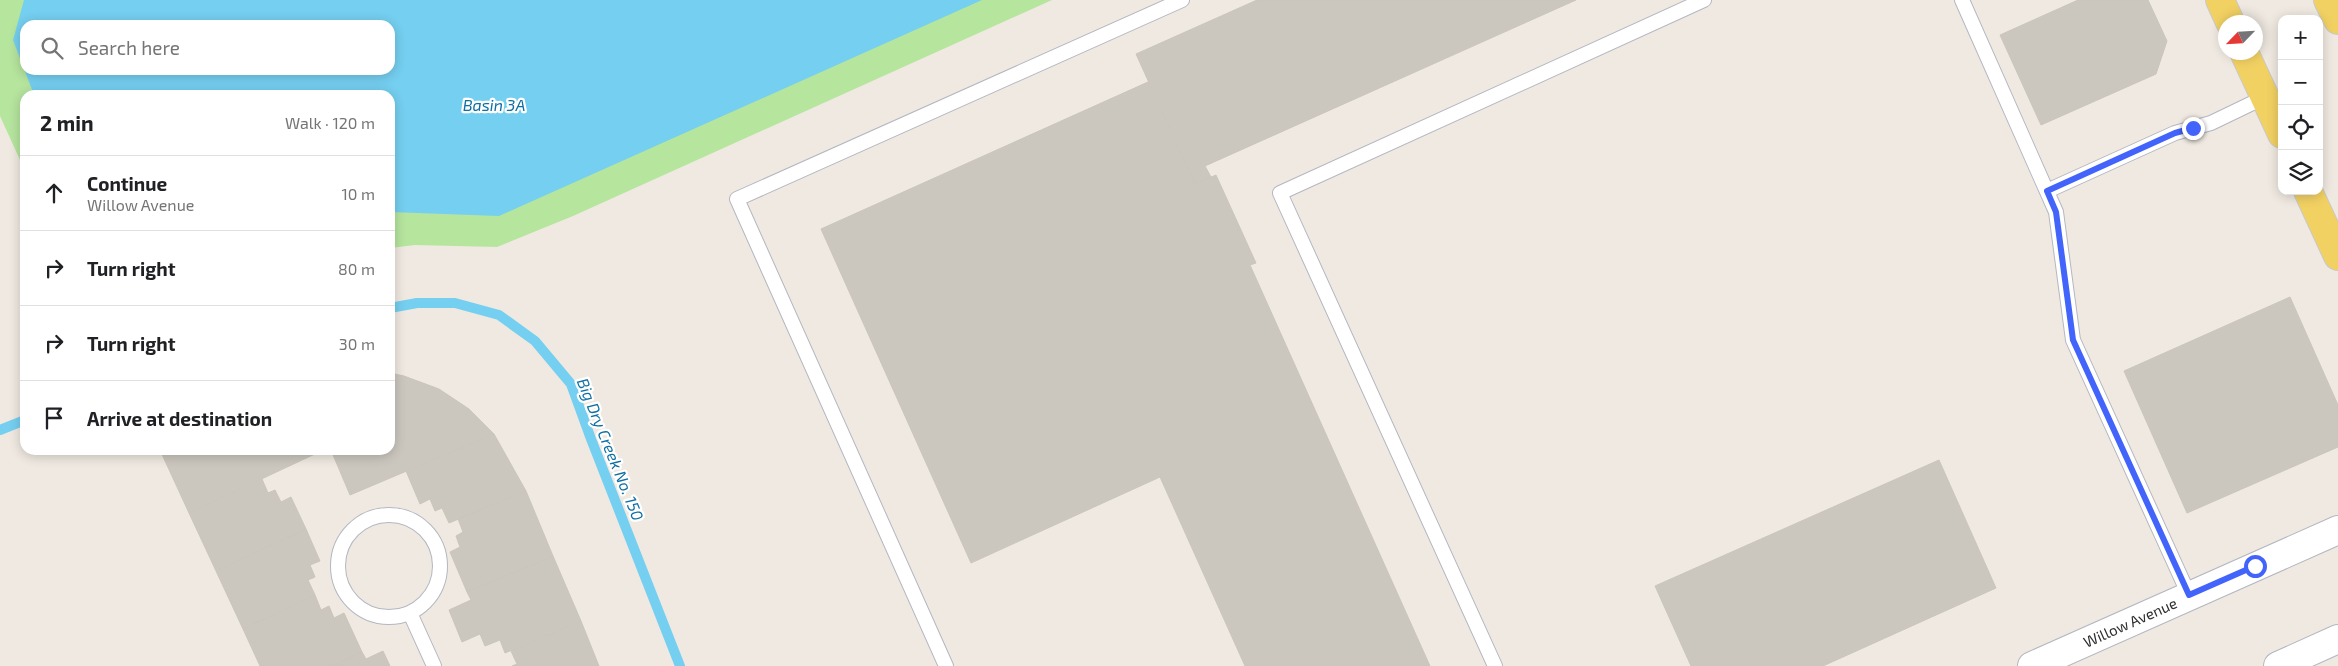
<!DOCTYPE html>
<html lang="en">
<head>
<meta charset="utf-8">
<style>
	body { margin:0; font-family:"Exo 2",sans-serif; background:#f6f6f6; color:#202124 }
	.controls { position:absolute; right:15px; top:15px; display:grid; overflow:hidden; border-radius:10px; box-shadow:0 2px 12px #0003 }
	.controls button { width:45px; height:45px; display:grid; place-items:center; padding:0; border:0; border-bottom:1px solid #e0e0e0; background:#fff; color:#202124; font:25px sans-serif }
	.compass { position:absolute; left:2218px; top:15px; width:45px; height:45px; border-radius:50%; background:#fff; box-shadow:0 2px 12px #0003; rotate:245deg }
	.stop { position:absolute; width:15px; height:15px; margin:-11px; border:4px solid #4264fb; border-radius:50%; background:#fff }
	.stop.end { background:#4264fb; border-color:#fff; box-shadow:0 1px 5px #0008 }
	.list { margin:0; padding:0; list-style:none }
	h2 { display:flex; justify-content:space-between; align-items:center; height:65px; margin:0; padding:0 20px; font-size:21px }
	h2 small { font-size:16px; font-weight:400; color:#757577 }
	.list li { display:grid; grid-template-columns:32px 1fr auto; gap:15px; align-items:center; box-sizing:border-box; height:75px; padding:0 20px; border-top:1px solid #e0e0e0 }
	.list b { display:block; font-size:19px; white-space:nowrap }
	.list p { margin:0; font-size:16px; white-space:nowrap; color:#757577 }
	.list em { font-size:16px; font-style:normal; color:#757577 }
	.icon { flex:none; width:28px; height:28px; fill:none; stroke:currentColor; stroke-width:2; stroke-linecap:round; stroke-linejoin:round }
	.map { position:relative; flex:none; width:2338px; height:666px; overflow:hidden }
	.search { position:absolute; background:#fff; box-shadow:0 2px 12px #0003; left:20px; top:20px; width:375px; height:55px; display:flex; align-items:center; gap:12px; box-sizing:border-box; padding:0 18px; border-radius:15px; color:#757577; font-size:19px }
	.panel { position:absolute; background:#fff; box-shadow:0 2px 12px #0003; left:20px; top:90px; width:375px; height:365px; border-radius:15px }
	.map>svg:first-child { display:block }
	.green { fill:#b6e59e; fill-rule:evenodd }
	.water { fill:#75cff0; fill-rule:evenodd }
	.lines { fill:none; stroke-linecap:round; stroke-linejoin:round }
	.stream { stroke:#75cff0; stroke-width:10 }
	.building { fill:#cbc7bf; stroke:#cbc5ba }
	.service-casing { stroke:#b4b7c1; stroke-width:16 }
	.secondary-casing { stroke:#b4b7c1; stroke-width:30 }
	.primary-casing { stroke:#c9c9c9; stroke-width:30 }
	.service { stroke:#fff; stroke-width:14 }
	.secondary { stroke:#fff; stroke-width:28 }
	.primary { stroke:#f2d163; stroke-width:28 }
	.route { stroke:#4264fb; stroke-width:6 }
	.labels { text-anchor:middle; dominant-baseline:central; stroke-width:4.5; stroke-linejoin:round; paint-order:stroke }
	.street-label { font-size:15px; fill:#2e2e2e; stroke:#fff }
	.water-label { font-size:16px; font-style:italic; fill:#0d6fa3; stroke:#fff }
</style>
</head>
<body>
<div class="map">
<svg width="2338" height="666" viewBox="0 0 2338 666">
	<rect width="100%" height="100%" fill="#efe9e1"/>
	<path class="green" d="M0 0H1052L573 216 497 247 415 245 390 248V95H25V171L0 116ZM25 25H390V70H25Z"/>
	<path class="water" d="M24 0H982L499 216 390 212V95H34L13 40ZM25 25H390V70H25Z"/>
	<g class="lines">
		<path class="stream" d="M390 308 417 303H455L499 315 535 341 571 384 591 439 680 666
			M0 430 25 420"/>
	</g>
	<path class="building" d="M1257 0H1576L1205 166 1211 177 1195 184 1136 54Z
		M2078 0H2148L2167 41 2156 74 2041 125 2000 35Z
		M1148 82 1195 184 1216 175 1256 263 1250 265 1430 666H1245L1160 477 971 563 821 229Z
		M2290 297 2338 405V447L2187 513 2124 371Z
		M390 373 404 376 439 389 469 409 494 434 350 495 331 450H390Z
		M494 434 526 491 449 523 442 508 435 511 430 499 420 504 406 471Z
		M160 450H315L317 453 189 513Z
		M1939 460 1996 588 1823 666H1691L1655 586Z
		M262 479 268 493 275 490 281 502 291 497 306 529 216 571 189 513Z
		M526 491 553 556 467 592 450 552 460 547 456 536 463 532 458 519Z
		M306 529 320 561 310 565 315 577 308 580 315 595 243 629 216 571Z
		M553 556 581 621 505 653 500 640 485 646 480 634 462 642 449 610 471 600 467 592Z
		M315 595 321 610 329 606 334 618 344 613 362 652 333 666H260L243 629Z
		M581 621 599 666H512L517 664 511 651Z
		M383 651 390 666H333L362 652 366 659Z"/>
	<g class="lines">
		<g class="service-casing">
			<path id="service" d="M1962 0 2056 212 2073 340 2189 595
				M2047 191 2175 133 2211 123 2265 97
				M338 566a51 51 0 1 1 102 0a51 51 0 1 1-102 0Z
				M410 613 434 666
				M946 666 737 199 1182 0
				M1495 666 1280 193 1704 0"/>
		</g>
		<g class="secondary-casing">
			<path id="secondary" d="M2032 666 2338 530
				M2278 666 2338 639"/>
		</g>
		<g class="primary-casing">
			<path id="primary" d="M2220 0 2230 22
				M2328 0 2338 20
				M2244 52 2282 134
				M2308 191 2338 256"/>
		</g>
		<use href="#service" class="service"/>
		<use href="#secondary" class="secondary"/>
		<use href="#primary" class="primary"/>
	</g>
	<g class="lines">
		<path class="route" d="M2193 128 2175 133 2047 191 2056 212 2073 340 2189 595 2255 566"/>
	</g>
	<g class="labels">
		<g class="street-label">
			<text transform="translate(2130 622) rotate(-24)">Willow Avenue</text>
		</g>
		<g class="water-label">
			<text x="494" y="104">Basin 3A</text>
			<text transform="translate(611 449) rotate(68)">Big Dry Creek No. 150</text>
		</g>
	</g>
</svg>
<div class="controls">
<button>+</button>
<button>−</button>
<button><svg class="icon" aria-label="locate" viewBox="0 0 24 24"><circle cx="12" cy="12" r="6"/><path d="M12 2v4M12 18v4M2 12h4M18 12h4"/></svg></button>
<button><svg class="icon" aria-label="layers" viewBox="0 0 24 24"><path d="M12 4l9 5-9 5-9-5zM3 14l9 5 9-5"/></svg></button>
</div>
<svg class="compass" viewBox="-18 -18 36 36"><path d="M0-13l5 13h-10z" fill="#e53935"/><path d="M0 13l5-13h-10z" fill="#757577"/></svg>
<div class="stop" style="left:2255px;top:566px"></div>
<div class="stop end" style="left:2193px;top:128px"></div>
<div class="search"><svg class="icon" aria-label="search" viewBox="0 0 24 24"><circle cx="10" cy="10" r="6"/><path d="M15 15l6 6"/></svg>Search here</div>
<section class="panel">
<h2>2 min<small>Walk · 120 m</small></h2>
<ul class="list">
<li><svg class="icon" aria-label="ahead" viewBox="0 0 24 24"><path d="M12 20V5M6 11l6-6 6 6"/></svg><div><b>Continue</b><p>Willow Avenue</p></div><em>10 m</em></li>
<li><svg class="icon" aria-label="right" viewBox="0 0 24 24"><path d="M7 20v-9h11M14 6l5 5-5 5"/></svg><div><b>Turn right</b></div><em>80 m</em></li>
<li><svg class="icon" aria-label="right" viewBox="0 0 24 24"><path d="M7 20v-9h11M14 6l5 5-5 5"/></svg><div><b>Turn right</b></div><em>30 m</em></li>
<li><svg class="icon" aria-label="arrive" viewBox="0 0 24 24"><path d="M6 21V4h12l-3 4 3 4H6"/></svg><div><b>Arrive at destination</b></div></li>
</ul>
</section>
</div>
</body>
</html>
